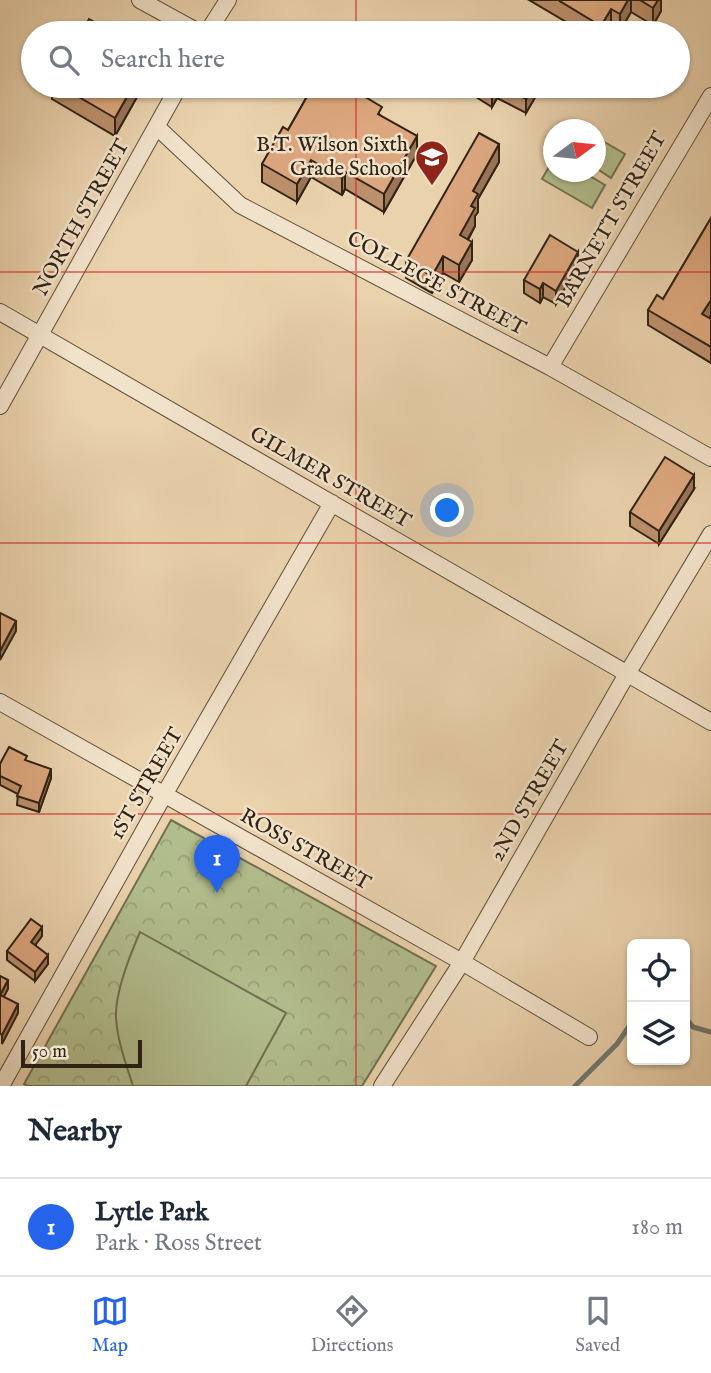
<!DOCTYPE html>
<html lang="en">
<head>
<meta charset="utf-8">
<style>
	body { margin:0; font-family:"IM FELL English",serif; background:#f2f2f3; color:#1f2937 }
	.controls { position:absolute; right:21px; bottom:21px; display:grid; overflow:hidden; border-radius:10px; box-shadow:0 2px 5px #0004 }
	.controls button { width:63px; height:63px; display:grid; place-items:center; padding:0; border:0; border-bottom:2px solid #e0e1e3; background:#fff; color:#1f2937; font:35px sans-serif }
	.compass { position:absolute; left:543px; top:119px; width:63px; height:63px; border-radius:50%; background:#fff; box-shadow:0 2px 5px #0004; rotate:75deg }
	.scale { position:absolute; left:21px; bottom:18px; width:121px; box-sizing:border-box; padding-left:7px; border:4px solid #302315; border-top:0; font-size:19px; line-height:24px; white-space:nowrap; color:#302315; -webkit-text-stroke:5px #f1e2ca; paint-order:stroke }
	.you { position:absolute; left:448px; top:511px; width:24px; height:24px; margin:-18px; border:5px solid #fff; border-radius:50%; background:#1a73e8; box-shadow:0 0 0 10px #1a73e833 }
	.badge { display:grid; place-items:center; width:46px; height:46px; border-radius:50%; background:#2563eb; color:#fff; font-size:23px; font-weight:700 }
	.pin { position:absolute; translate:-50% -58px; filter:drop-shadow(0 2px 4px #0008) }
	.pin::after { content:''; position:absolute; top:37px; width:24px; height:21px; background:inherit; clip-path:polygon(0 0,100% 0,50% 100%) }
	.list { margin:0; padding:0; list-style:none }
	h2 { display:flex; justify-content:space-between; align-items:center; height:91px; margin:0; padding:0 28px; font-size:30px }
	h2 small { font-size:23px; font-weight:400; color:#747a83 }
	.list li { display:grid; grid-template-columns:46px 1fr auto; gap:21px; align-items:center; box-sizing:border-box; height:98px; padding:0 28px; border-top:2px solid #e0e1e3 }
	.list b { display:block; font-size:26px; white-space:nowrap }
	.list p { margin:0; font-size:23px; white-space:nowrap; color:#747a83 }
	.list em { font-size:23px; font-style:normal; color:#747a83 }
	.icon { flex:none; width:38px; height:38px; fill:none; stroke:currentColor; stroke-width:2; stroke-linecap:round; stroke-linejoin:round }
	.map { position:relative; flex:none; width:711px; height:1086px; overflow:hidden }
	.search { position:absolute; background:#fff; box-shadow:0 2px 5px #0004; left:21px; right:21px; top:21px; height:77px; display:flex; align-items:center; gap:18px; box-sizing:border-box; padding:0 24px; border-radius:38px; color:#747a83; font-size:26px }
	.sheet { height:189px; background:#fff }
	nav { display:flex; justify-content:space-around; align-items:center; box-sizing:border-box; height:98px; border-top:2px solid #e0e1e3; background:#fff; font-size:19px; color:#747a83 }
	nav a { display:grid; justify-items:center; gap:4px }
	nav .on { color:#2563eb }
	.map>svg:first-child { display:block }
	.forest { fill:url(#forest-crowns); stroke:#717051; stroke-width:2 }
	.pitch { fill:#b2bd8d; stroke:#717051; stroke-width:2 }
	.lines { fill:none; stroke-linecap:round; stroke-linejoin:round }
	.stream { stroke:#707b73; stroke-width:5 }
	.minor-casing { stroke:#5e4f3b; stroke-width:18 }
	.minor { stroke:#f1e2ca; stroke-width:16 }
	.wall { fill:#bd906c; stroke:#302315; stroke-width:2 }
	.shaded-wall { fill:#9a7558; stroke:#302315; stroke-width:2 }
	.building { fill:#dca77e; stroke:#302315; stroke-width:2 }
	.grid { fill:none; stroke:#d62828; stroke-width:2; stroke-opacity:0.55 }
	.labels { text-anchor:middle; dominant-baseline:central; stroke-width:5; stroke-linejoin:round; paint-order:stroke }
	.poi-label { font-size:21px; fill:#302315; stroke:#f1e2ca; text-anchor:end }
	.street-label { font-size:21px; fill:#302315; stroke:#f1e2ca }
</style>
</head>
<body>
<div class="map">
<svg width="711" height="1086" viewBox="0 0 711 1086">
	<defs>
		<pattern id="forest-crowns" width="20" height="18" patternUnits="userSpaceOnUse" patternTransform="scale(1.75)"><rect width="20" height="18" fill="#b2bd8d"/><path d="M2 6a3 3 0 1 1 6 0M12 15a3 3 0 1 1 6 0" fill="none" stroke="#99a279"/></pattern>
	</defs>
	<rect width="100%" height="100%" fill="#ead2ad"/>
	<filter id="stains"><feTurbulence type="fractalNoise" baseFrequency=".00286" numOctaves="4"/><feColorMatrix values="0 0 0 0 .2 0 0 0 0 .09 0 0 0 0 .02 0 0 0 .5 -.17"/></filter>
	<radialGradient id="worn" r=".72"><stop offset=".6" stop-color="#630" stop-opacity="0"/><stop offset="1" stop-color="#630" stop-opacity=".3"/></radialGradient>
	<path class="forest" d="M171 820 436 966 362 1086H28L24 1084Z"/>
	<path class="pitch" d="M596 137 625 154 611 178 596 168Z
		M553 160 554 172H583L605 185 592 208 542 179Z
		M140 932 286 1013 246 1086H133C126 1064 117 1040 116 1017 115 992 130 955 140 932Z"/>
	<g class="lines">
		<path class="stream" d="M685 1017 693 1027 711 1032
			M575 1086 617 1044 632 1022"/>
		<g class="minor-casing">
			<path id="minor" d="M140 0 200 33
				M207 33 228 0
				M157 127 240 205 550 367 711 458
				M0 312 711 722
				M550 367 711 96
				M0 406 179 86
				M0 702 462 962 589 1037
				M1 1086 164 795 332 503
				M382 1086 462 962 627 674 711 534"/>
		</g>
		<use href="#minor" class="minor"/>
	</g>
	<path class="wall" d="M529 0H661V11L653 25 631 12 620 31 611 26 607 33H585Z
		M52 86H146V87L142 88 115 136 52 99Z
		M309 86H366L361 95 417 154 384 212 345 189 342 195 311 177 297 202 262 182V164L288 130 309 93Z
		M476 86H541V87L526 113 497 98 492 107 476 97Z
		M499 162 478 199V212L475 216V226L468 240 472 260 459 282 443 273 432 293 406 278V261Z
		M711 218V315L709 318 711 319V363L648 325V310L663 299Z
		M578 265 556 304 543 297 540 303 524 293V280Z
		M694 489 659 544 630 526V512Z
		M27 761 51 778 39 812 17 805 18 794 0 785V764Z
		M42 936 35 945 48 964 35 981 7 960V951Z"/>
	<path class="shaded-wall" d="M628 0H631V12L620 31V14Z
		M658 0H661V11L653 25V8Z
		M611 9V26L607 33H601V26Z
		M133 86H146V87L142 88 115 136V118Z
		M356 86H366L354 108V90Z
		M496 86 497 98 492 107V93Z
		M534 86H541V87L526 113V99Z
		M417 136V154L384 212V194Z
		M499 144V162L478 199V212L475 216V226L460 253V235L471 206 473 191Z
		M311 160V177L297 202V184Z
		M345 172V189L342 195V178Z
		M472 242V260L459 282V265Z
		M578 252V265L556 304V291Z
		M443 256V273L432 293V276Z
		M543 283V297L540 303V289Z
		M711 300V315L702 330V314Z
		M694 475V489L659 544V531Z
		M16 621V631L0 660V651Z
		M51 769V778L39 812V803Z
		M42 927V936L31 951V942Z
		M48 955V964L35 981V972Z
		M8 980V989L0 1004V995Z
		M18 1004V1013L2 1044V1035Z"/>
	<path class="building" d="M558 0H628L620 14 611 9 601 26Z
		M640 0H658L653 8Z
		M89 19 114 33H81Z
		M60 86H133L115 118Z
		M313 86H356L354 90 382 107 378 114 417 136 384 194 345 172 342 178 311 160 297 184 262 164 283 127 288 130Z
		M479 86H496L492 93Z
		M500 86H534L526 99Z
		M479 133 499 144 473 191 478 194 471 206 475 208 460 235 472 242 459 265 443 256 432 276 406 261Z
		M711 218V300L702 314 711 319V347L648 310 657 295 663 299Z
		M550 235 578 252 556 291 543 283 540 289 524 280Z
		M665 457 694 475 659 531 630 512Z
		M0 613 16 621 0 651Z
		M9 747 27 756 25 760 51 769 39 803 17 796 21 786 0 776V764Z
		M31 919 42 927 31 942 48 955 35 972 7 951Z
		M0 976 8 980 0 995 18 1004 2 1035 0 1034Z"/>
	<path class="grid" d="M356 0V33M356 86V1086M0 272H711M0 543H711M0 814H711"/>
	<defs>
		<g id="school-pin" transform="scale(1.75)"><path d="M0 17L-7.5 6A9.5 9.5 0 1 1 7.5 6Z" fill="#8f2418" stroke="#f1e2ca"/><path d="M0-5L7-2L0 1L-7-2ZM-4 1L0 2.5L4 1V4Q0 6-4 4Z" fill="#fff"/></g>
	</defs>
	<g fill-rule="evenodd">
		<use href="#school-pin" x="432" y="157"/>
	</g>
	<g class="labels">
		<g class="poi-label">
			<text x="408" y="145">B.T. Wilson Sixth<tspan x="408" dy="24">Grade School</tspan></text>
		</g>
		<g class="street-label">
			<text transform="translate(82 218) rotate(-61)">NORTH STREET</text>
			<text transform="translate(612 220) rotate(-60)">BARNETT STREET</text>
			<text transform="translate(436 284) rotate(28)">COLLEGE STREET</text>
			<text transform="translate(330 478) rotate(30)">GILMER STREET</text>
			<text transform="translate(147 784) rotate(-60)">1ST STREET</text>
			<text transform="translate(530 801) rotate(-60)">2ND STREET</text>
			<text transform="translate(305 850) rotate(29)">ROSS STREET</text>
		</g>
	</g>
	<rect width="100%" height="100%" filter="url(#stains)"/>
	<rect width="100%" height="100%" fill="url(#worn)"/>
</svg>
<div class="controls">
<button><svg class="icon" aria-label="locate" viewBox="0 0 24 24"><circle cx="12" cy="12" r="6"/><path d="M12 2v4M12 18v4M2 12h4M18 12h4"/></svg></button>
<button><svg class="icon" aria-label="layers" viewBox="0 0 24 24"><path d="M12 4l9 5-9 5-9-5zM3 14l9 5 9-5"/></svg></button>
</div>
<svg class="compass" viewBox="-18 -18 36 36"><path d="M0-13l5 13h-10z" fill="#e53935"/><path d="M0 13l5-13h-10z" fill="#747a83"/></svg>
<div class="scale">50 m</div>
<div class="you"></div>
<div class="pin badge" style="left:217px;top:893px">1</div>
<div class="search"><svg class="icon" aria-label="search" viewBox="0 0 24 24"><circle cx="10" cy="10" r="6"/><path d="M15 15l6 6"/></svg>Search here</div>
</div>
<section class="sheet">
<h2>Nearby<small></small></h2>
<ul class="list">
<li><span class="badge">1</span><div><b>Lytle Park</b><p>Park · Ross Street</p></div><em>180 m</em></li>
</ul>
</section>
<nav>
<a class="on"><svg class="icon" aria-label="map" viewBox="0 0 24 24"><path d="M3 6l6-2 6 2 6-2v14l-6 2-6-2-6 2zM9 4v14M15 6v14"/></svg>Map</a>
<a><svg class="icon" aria-label="directions" viewBox="0 0 24 24"><path d="M12 3l9 9-9 9-9-9zM9 14v-3h6M13 9l2 2-2 2"/></svg>Directions</a>
<a><svg class="icon" aria-label="saved" viewBox="0 0 24 24"><path d="M7 4h10v16l-5-4-5 4z"/></svg>Saved</a>
</nav>
</body>
</html>
